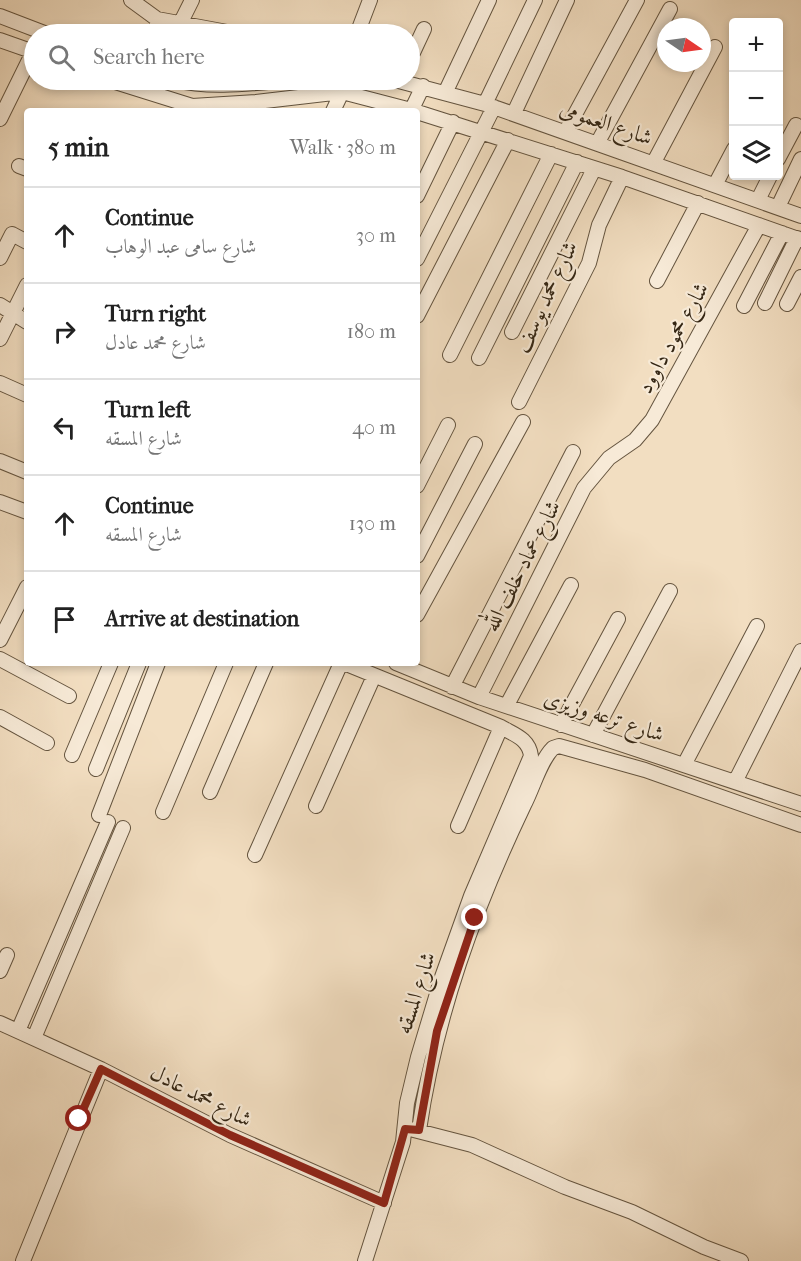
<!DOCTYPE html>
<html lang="en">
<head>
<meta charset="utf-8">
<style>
	body { margin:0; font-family:"IM FELL French Canon",Amiri,serif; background:#f2f2f2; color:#222 }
	.controls { position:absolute; right:18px; top:18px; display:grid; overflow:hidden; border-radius:6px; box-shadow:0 3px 9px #0003 }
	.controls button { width:54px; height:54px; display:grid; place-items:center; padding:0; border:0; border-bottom:2px solid #e0e0e0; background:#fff; color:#222; font:30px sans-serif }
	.compass { position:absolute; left:657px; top:18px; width:54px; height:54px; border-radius:50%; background:#fff; box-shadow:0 3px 9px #0003; rotate:103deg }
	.stop { position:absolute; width:18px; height:18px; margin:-14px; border:4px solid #8f2418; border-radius:50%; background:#fff }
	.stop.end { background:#8f2418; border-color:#fff; box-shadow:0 2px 6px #0008 }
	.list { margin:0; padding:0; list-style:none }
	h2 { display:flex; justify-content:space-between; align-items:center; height:78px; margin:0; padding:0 24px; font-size:26px }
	h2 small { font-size:20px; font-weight:400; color:#767676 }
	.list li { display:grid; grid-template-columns:39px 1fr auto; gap:18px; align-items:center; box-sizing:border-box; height:96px; padding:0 24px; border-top:2px solid #e0e0e0 }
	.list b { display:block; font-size:22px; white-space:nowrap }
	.list p { margin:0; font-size:20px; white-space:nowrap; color:#767676 }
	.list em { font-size:20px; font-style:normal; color:#767676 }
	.icon { flex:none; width:33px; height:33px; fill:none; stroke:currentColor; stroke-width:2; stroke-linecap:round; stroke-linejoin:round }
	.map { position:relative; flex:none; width:801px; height:1261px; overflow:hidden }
	.search { position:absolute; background:#fff; box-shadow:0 3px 9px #0003; left:24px; top:24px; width:396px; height:66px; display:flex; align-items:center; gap:15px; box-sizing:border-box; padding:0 21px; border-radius:33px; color:#767676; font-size:22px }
	.panel { position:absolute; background:#fff; box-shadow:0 3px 9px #0003; left:24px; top:108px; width:396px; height:558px; border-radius:6px }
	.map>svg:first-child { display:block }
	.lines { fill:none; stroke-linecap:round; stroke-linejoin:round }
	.minor-casing { stroke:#64543f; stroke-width:16 }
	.minor { stroke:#f7ead7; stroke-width:14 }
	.route { stroke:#8f2418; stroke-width:8 }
	.labels { text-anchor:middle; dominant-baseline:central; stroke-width:4.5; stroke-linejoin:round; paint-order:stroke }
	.street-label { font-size:22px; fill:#342614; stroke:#f7ead7 }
</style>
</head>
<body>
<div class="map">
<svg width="801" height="1261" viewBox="0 0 801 1261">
	<rect width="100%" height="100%" fill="#f2dec1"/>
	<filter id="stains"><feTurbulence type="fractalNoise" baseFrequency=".00333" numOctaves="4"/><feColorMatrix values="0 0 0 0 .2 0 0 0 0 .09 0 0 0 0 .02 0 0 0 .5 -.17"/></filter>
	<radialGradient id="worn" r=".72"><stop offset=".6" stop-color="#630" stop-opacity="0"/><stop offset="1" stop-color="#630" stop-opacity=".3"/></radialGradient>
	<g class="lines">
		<g class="minor-casing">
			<path id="minor" d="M131 0 157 19 238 34
				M0 16 47 34
				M180 24 192 0
				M157 34V19
				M357 34 370 0
				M0 40 34 52
				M410 59 424 29
				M109 80 192 106 256 102 342 92 415 111
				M175 80C211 89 253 83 290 80
				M395 80 485 104 801 216
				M446 91 489 0
				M485 104 535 0
				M333 111 342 92 344 80
				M411 111 423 86
				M417 112 622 177 801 240
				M514 113 567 0
				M0 119 33 52
				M566 131 637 0
				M598 142 670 9
				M778 159 796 125
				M654 162 715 47
				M19 166 27 169
				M715 185 734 149
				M417 196 453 122
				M758 200 770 176
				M778 207 801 159
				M0 258 12 234 27 242
				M417 259 494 107
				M657 281 698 203
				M765 303 797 238
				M787 304 801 277
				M0 305 27 322
				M744 306 782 233
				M417 316 508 140
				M512 332 594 169
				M0 339 27 285
				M450 355 551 154
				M479 358 577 162
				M0 383 27 395
				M519 402 589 263 599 225 622 177
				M0 461 27 472
				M417 486 448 425
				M0 502 27 512
				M417 556 475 444
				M417 615 523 422
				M0 640 27 587
				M0 659 69 696
				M344 663 501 727C515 735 529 739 531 756L471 896 442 977 418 1057 407 1103 403 1142 365 1261
				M396 663 479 697 801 804
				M452 687 573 452
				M479 697 584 488 609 458 635 440 652 420 759 225
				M507 705 571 585
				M0 717 47 743
				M561 725 618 619
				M593 735 670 591
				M72 755 111 663
				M684 765 757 626
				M96 769 139 663
				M735 782 801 651
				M210 792 266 663
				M316 806 374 676
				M163 812 226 663
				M99 815 158 663
				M458 826 501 727
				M255 855 341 663
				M0 971 7 955
				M0 1023 101 1069 230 1135 384 1203
				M18 1031 108 822
				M34 1038 123 828
				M410 1129 472 1145 565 1187 632 1212 704 1247 741 1261
				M419 1130C436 1014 474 910 524 805 533 788 540 761 553 748L559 746 645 770 801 825
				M23 1261 101 1069"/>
		</g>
		<use href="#minor" class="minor"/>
	</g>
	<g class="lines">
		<path class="route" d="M79 1119 101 1069 230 1135 384 1203 405 1129 419 1130 437 1031 475 918"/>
	</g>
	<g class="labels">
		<g class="street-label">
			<text transform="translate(606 123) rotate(19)">شارع العمومى</text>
			<text transform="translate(546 297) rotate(-65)">شارع محمد يوسف</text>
			<text transform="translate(673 338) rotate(-61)">شارع محمود داوود</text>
			<text transform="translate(522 566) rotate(-63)">شارع عماد خلف الله</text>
			<text transform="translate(604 716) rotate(18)">شارع ترعه وزيزى</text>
			<text transform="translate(416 993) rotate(-72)">شارع المسقه</text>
			<text transform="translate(201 1096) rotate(27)">شارع محمد عادل</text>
		</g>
	</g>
	<rect width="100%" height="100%" filter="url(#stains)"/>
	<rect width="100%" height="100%" fill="url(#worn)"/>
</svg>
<div class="controls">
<button>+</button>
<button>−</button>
<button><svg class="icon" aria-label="layers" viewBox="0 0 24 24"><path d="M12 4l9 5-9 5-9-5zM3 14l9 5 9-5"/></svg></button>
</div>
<svg class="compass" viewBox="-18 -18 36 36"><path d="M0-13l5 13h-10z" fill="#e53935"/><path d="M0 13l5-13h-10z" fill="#767676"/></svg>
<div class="stop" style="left:79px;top:1119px"></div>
<div class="stop end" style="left:475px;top:918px"></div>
<div class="search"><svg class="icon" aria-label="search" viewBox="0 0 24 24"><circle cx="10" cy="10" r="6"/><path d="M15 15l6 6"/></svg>Search here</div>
<section class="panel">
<h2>5 min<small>Walk · 380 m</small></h2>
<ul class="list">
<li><svg class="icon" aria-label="ahead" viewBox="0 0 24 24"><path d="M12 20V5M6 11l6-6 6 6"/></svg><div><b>Continue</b><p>شارع سامى عبد الوهاب</p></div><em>30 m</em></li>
<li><svg class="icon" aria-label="right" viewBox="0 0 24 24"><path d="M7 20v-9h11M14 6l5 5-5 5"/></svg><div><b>Turn right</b><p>شارع محمد عادل</p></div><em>180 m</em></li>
<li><svg class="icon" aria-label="left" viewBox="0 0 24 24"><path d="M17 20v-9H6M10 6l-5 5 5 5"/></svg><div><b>Turn left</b><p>شارع المسقه</p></div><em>40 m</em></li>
<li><svg class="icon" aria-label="ahead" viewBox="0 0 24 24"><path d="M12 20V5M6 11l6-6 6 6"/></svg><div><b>Continue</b><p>شارع المسقه</p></div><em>130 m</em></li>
<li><svg class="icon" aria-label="arrive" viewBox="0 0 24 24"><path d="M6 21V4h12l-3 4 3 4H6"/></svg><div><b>Arrive at destination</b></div></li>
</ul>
</section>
</div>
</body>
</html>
